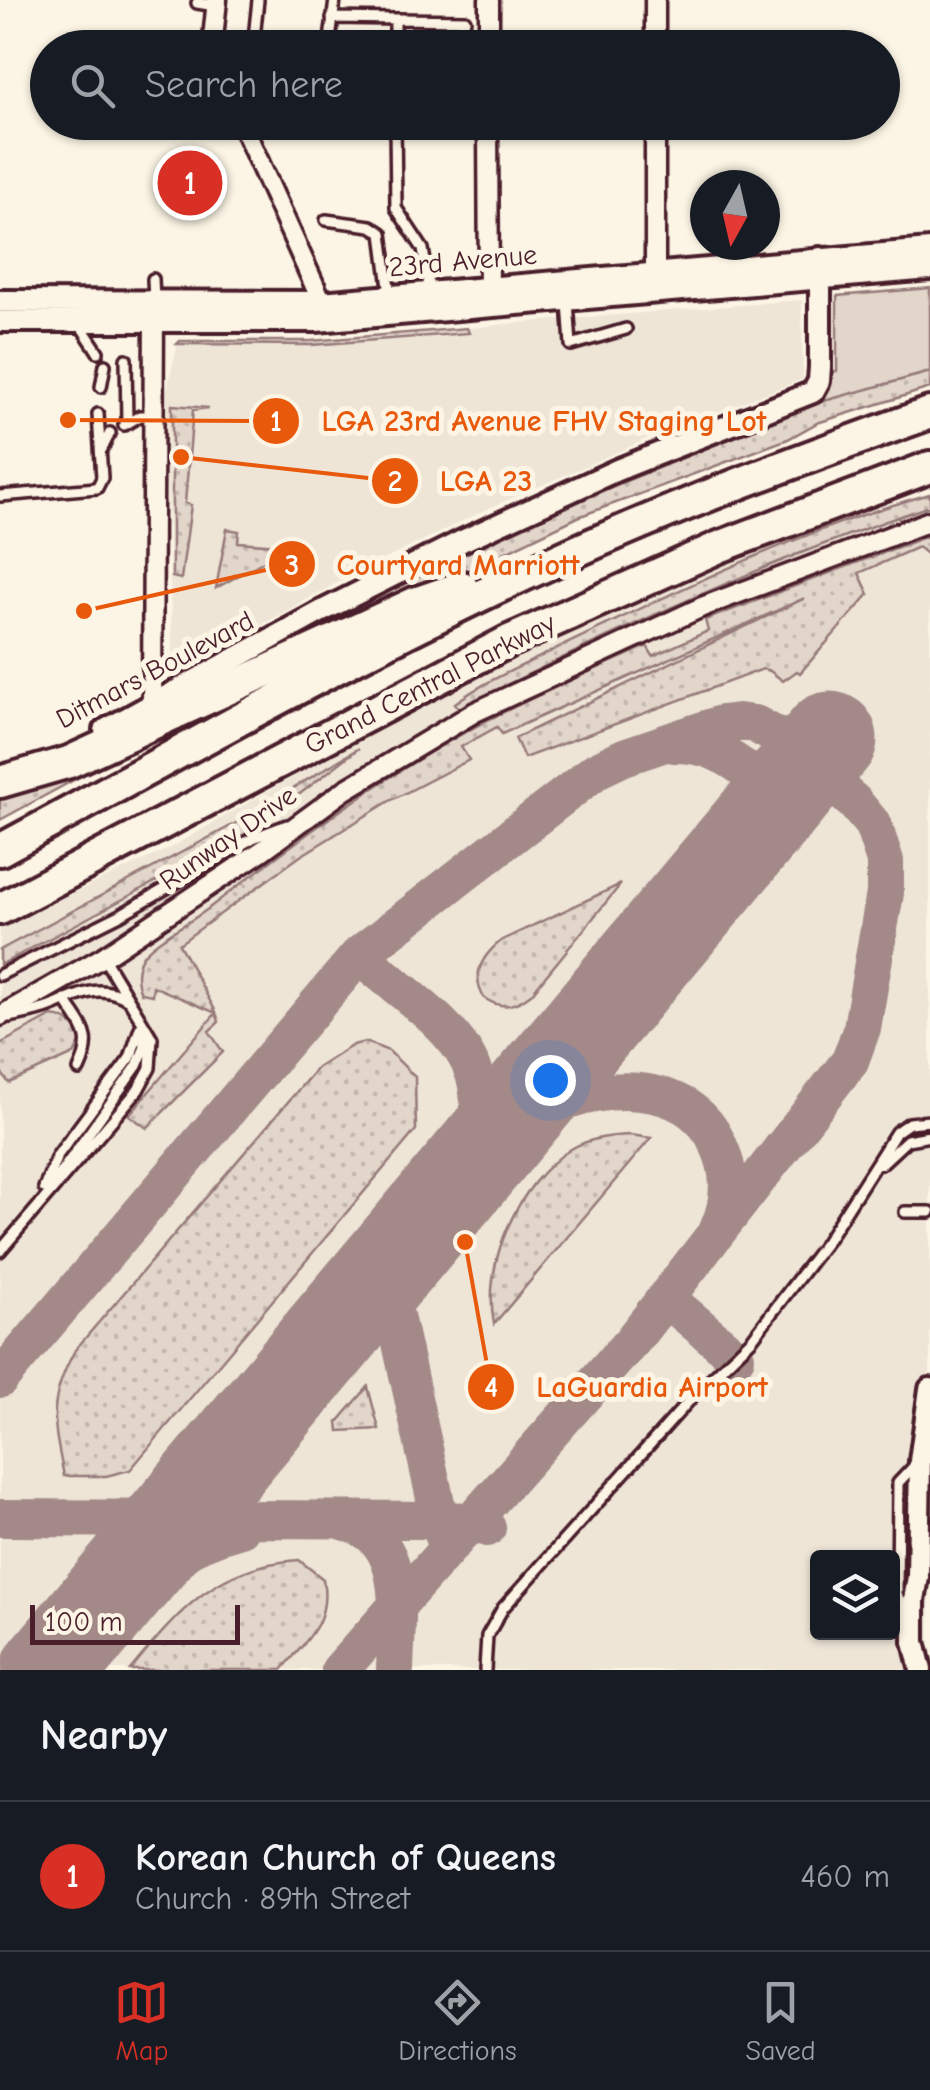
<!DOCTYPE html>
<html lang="en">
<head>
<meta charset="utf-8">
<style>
	body { margin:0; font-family:"Comic Neue",sans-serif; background:#20242c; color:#f1f3f6 }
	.controls { position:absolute; right:30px; bottom:30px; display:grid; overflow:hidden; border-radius:10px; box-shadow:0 2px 8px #0004 }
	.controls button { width:90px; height:90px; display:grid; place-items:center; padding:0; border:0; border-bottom:2px solid #363941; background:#171b24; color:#f1f3f6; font:50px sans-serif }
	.compass { position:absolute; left:690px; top:170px; width:90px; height:90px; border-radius:50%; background:#171b24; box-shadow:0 2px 8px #0004; rotate:188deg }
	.scale { position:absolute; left:30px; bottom:25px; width:210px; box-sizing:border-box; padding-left:10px; border:5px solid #4a1f2b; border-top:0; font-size:28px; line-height:35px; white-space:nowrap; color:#4a1f2b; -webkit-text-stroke:8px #fcf5e5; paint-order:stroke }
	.you { position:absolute; left:550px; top:1080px; width:35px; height:35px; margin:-25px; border:8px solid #fff; border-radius:50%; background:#1a73e8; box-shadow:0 0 0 15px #1a73e833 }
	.badge { display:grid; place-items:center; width:65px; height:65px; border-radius:50%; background:#d93025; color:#fff; font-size:32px; font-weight:700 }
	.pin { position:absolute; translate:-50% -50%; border:5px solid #fff; box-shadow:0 2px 10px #0006 }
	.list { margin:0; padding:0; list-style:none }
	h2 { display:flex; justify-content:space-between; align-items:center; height:130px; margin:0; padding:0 40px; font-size:42px }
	h2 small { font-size:32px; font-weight:400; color:#9ea1a6 }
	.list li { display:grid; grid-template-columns:65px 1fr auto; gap:30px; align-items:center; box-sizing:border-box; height:150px; padding:0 40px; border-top:2px solid #363941 }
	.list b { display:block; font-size:38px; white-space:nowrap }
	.list p { margin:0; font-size:32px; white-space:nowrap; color:#9ea1a6 }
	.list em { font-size:32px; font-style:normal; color:#9ea1a6 }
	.icon { flex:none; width:55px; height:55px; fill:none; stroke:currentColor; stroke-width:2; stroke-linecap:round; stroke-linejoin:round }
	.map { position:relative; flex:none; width:930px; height:1670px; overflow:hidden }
	.search { position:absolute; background:#171b24; box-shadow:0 2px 8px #0004; left:30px; right:30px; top:30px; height:110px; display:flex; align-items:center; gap:25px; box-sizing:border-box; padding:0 35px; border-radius:55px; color:#9ea1a6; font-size:38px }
	.sheet { height:280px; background:#171b24 }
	nav { display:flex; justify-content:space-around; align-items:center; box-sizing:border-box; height:140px; border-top:2px solid #363941; background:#171b24; font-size:28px; color:#9ea1a6 }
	nav a { display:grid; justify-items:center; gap:5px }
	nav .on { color:#d93025 }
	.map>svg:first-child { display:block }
	.built { fill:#eee5d7; fill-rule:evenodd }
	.grass { fill:url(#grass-dots); stroke:#967a7a; stroke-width:2.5 }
	.park { fill:#e2d5ca; stroke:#967a7a; stroke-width:2.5 }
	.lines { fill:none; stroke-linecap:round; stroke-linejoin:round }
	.taxiway { stroke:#a38a88; stroke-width:38 }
	.runway { stroke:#a38a88; stroke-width:95 }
	.service-casing { stroke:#4a1f2b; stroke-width:16 }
	.minor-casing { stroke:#4a1f2b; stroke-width:25 }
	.tertiary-casing { stroke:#4a1f2b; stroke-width:28 }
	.motorway-casing { stroke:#4a1f2b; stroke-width:38 }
	.service { stroke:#fcf5e5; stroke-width:9 }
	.minor { stroke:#fcf5e5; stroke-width:18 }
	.tertiary { stroke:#fcf5e5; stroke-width:20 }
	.motorway { stroke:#fcf5e5; stroke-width:30 }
	.labels { text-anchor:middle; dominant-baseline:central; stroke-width:10; stroke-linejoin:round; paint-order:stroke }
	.street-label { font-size:28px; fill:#4a1f2b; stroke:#fcf5e5 }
	.leader { fill:none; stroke:#e8590c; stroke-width:4 }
	.callout-dot { fill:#e8590c; stroke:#fcf5e5; stroke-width:4 }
	.mark-label { font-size:30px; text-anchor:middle; font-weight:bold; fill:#fff }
	.callout-label { font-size:30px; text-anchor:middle; font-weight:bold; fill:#e8590c; stroke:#fcf5e5; stroke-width:10; stroke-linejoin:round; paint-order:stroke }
</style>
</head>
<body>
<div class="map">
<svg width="930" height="1670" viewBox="0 0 930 1670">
	<defs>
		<pattern id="grass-dots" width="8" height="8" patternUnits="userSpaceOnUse" patternTransform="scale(2.5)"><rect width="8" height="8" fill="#e2d5ca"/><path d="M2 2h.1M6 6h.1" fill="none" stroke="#c3b6ae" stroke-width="1.8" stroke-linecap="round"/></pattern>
	</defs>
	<rect width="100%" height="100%" fill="#fcf5e5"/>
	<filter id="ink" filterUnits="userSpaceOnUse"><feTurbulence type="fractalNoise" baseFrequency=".01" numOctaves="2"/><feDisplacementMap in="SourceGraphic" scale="20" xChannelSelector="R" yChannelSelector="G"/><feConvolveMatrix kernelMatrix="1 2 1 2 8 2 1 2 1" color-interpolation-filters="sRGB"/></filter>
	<g filter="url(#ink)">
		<path class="built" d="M802 300 803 379 647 439 483 511 335 584 173 674 164 402 177 346 311 345 516 323Z
			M930 491V1670H0V927L168 849 329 756 569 632 733 560ZM818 1558H892V1632H818Z"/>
		<path class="grass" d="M467 328 469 333 311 345 177 344 180 341H310Z
			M930 372V388L817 423 788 439 578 517 402 602 207 686 461 554 584 498 820 402Z
			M172 405 209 408 193 410 185 503 191 505 181 579 172 577Z
			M930 494V506C768 560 611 632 459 709L455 703C487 680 520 667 556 649 676 591 800 530 930 494Z
			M227 529 239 531 238 542 291 546 216 588Z
			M930 535V557L918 547 859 573 869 594 800 673 797 671 783 681 770 671 763 669 524 758 515 738 805 598 502 734 497 727 461 747 469 760 388 802 299 857 179 944 216 1012 219 1022 209 1031 223 1052 147 1128 129 1115 216 1013 153 986 152 995 141 993C136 981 135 969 142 957 153 940 192 922 209 908 298 839 388 772 488 720 540 693 594 670 647 646L653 656 708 631 705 620Z
			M157 735 0 820V797Z
			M359 748 256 828 0 965V950L238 822Z
			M621 884 531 994C514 1007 502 1010 484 998 470 974 483 955 502 940Z
			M52 1016C66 1017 76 1027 82 1039L74 1054 9 1083 0 1071V1044Z
			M365 1042 389 1051 415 1077 416 1130 130 1470 106 1476H64C53 1421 47 1402 75 1350L317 1068 353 1045Z
			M630 1135 651 1138 494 1324C482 1263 518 1183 571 1149 589 1138 610 1136 630 1135Z
			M368 1387 379 1429 339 1431 338 1422Z
			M299 1560 323 1579C331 1622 307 1639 282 1670H130C179 1611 217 1565 299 1560Z"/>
		<path class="park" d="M930 288V372L820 402 829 387 830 371H837V296Z"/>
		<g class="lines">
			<path class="taxiway" d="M673 744C719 742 748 771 781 798
				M359 955C443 1028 512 1054 462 1179
				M493 1143C517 1127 541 1110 568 1101 621 1083 692 1086 718 1144 731 1171 731 1199 719 1227
				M385 1270 445 1544
				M666 1298 736 1357
				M0 1379 359 955 597 770 624 757 721 724 738 722 755 724 775 735 810 764 854 802 873 825 885 861V893L862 1028 850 1061 632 1341 340 1670
				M0 1518 440 1520 474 1521 487 1528
				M343 1521C411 1537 396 1617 395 1670
				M97 1613C140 1575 185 1544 241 1529"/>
			<path class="runway" d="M49 1670 830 739"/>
			<g class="service-casing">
				<path id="service" d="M197 3 216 6
					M332 18 465 20
					M395 19V48
					M253 48 258 0
					M329 48 335 0
					M395 122 396 208 423 249 430 293
					M326 220 371 226 382 233 390 295
					M153 279 154 300
					M568 302 571 345 626 329
					M79 323 98 352
					M126 359 127 424
					M101 387 105 365
					M124 425 140 416H154
					M102 449 110 433
					M0 496 97 488 102 478 98 414
					M0 975 120 915 253 838 287 825
					M65 1000C83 1029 95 1035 79 1070
					M10 1017C23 1014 37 1012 50 1007 78 996 97 982 127 999
					M881 1164 907 1140 930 1136
					M44 1188 57 1156 130 1058 140 1028
					M48 1190 137 1066 145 1047 143 1026
					M905 1212H930
					M0 1251 138 1090 150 1068 152 1038 103 957
					M908 1631 897 1593 898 1483 915 1465
					M485 1670 487 1636 503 1608 696 1393 752 1339 826 1242 896 1132 909 1123 930 1121"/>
			</g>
			<g class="minor-casing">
				<path id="minor" d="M655 0V48
					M212 48 217 0
					M489 48V0
					M241 122 327 313
					M488 122 489 300
					M655 286V122
					M152 705 154 311
					M0 1016 103 957 263 850 345 790 475 712 702 607 930 521"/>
			</g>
			<g class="tertiary-casing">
				<path id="tertiary" d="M0 301 321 302 930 250
					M0 321H316L930 269
					M105 730 322 611 462 541 617 470 813 392 819 381 820 367V258
					M921 1670 914 1642V1600L918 1577 920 1461 930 1389"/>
			</g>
			<g class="motorway-casing">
				<path id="motorway" d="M0 782 69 762 415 603 462 587
					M0 850C184 751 366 646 557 560 679 504 804 458 930 413
					M0 909 509 641 719 547 930 467"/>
			</g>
			<use href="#service" class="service"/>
			<use href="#minor" class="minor"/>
			<use href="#tertiary" class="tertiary"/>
			<use href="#motorway" class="motorway"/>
		</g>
	</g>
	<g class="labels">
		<g class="street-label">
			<text transform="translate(463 261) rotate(-5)">23rd Avenue</text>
			<text transform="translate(155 670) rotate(-28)">Ditmars Boulevard</text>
			<text transform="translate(430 684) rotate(-27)">Grand Central Parkway</text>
			<text transform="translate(228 838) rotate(-35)">Runway Drive</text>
		</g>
	</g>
	<path class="leader" d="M68 420L276 421M181 457L395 481M84 611L292 564M465 1242L491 1387"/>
	<g class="callout-dot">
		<circle cx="68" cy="420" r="10"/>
		<circle cx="181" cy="457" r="10"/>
		<circle cx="84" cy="611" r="10"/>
		<circle cx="465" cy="1242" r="10"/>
		<circle cx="276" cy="421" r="25"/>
		<circle cx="395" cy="481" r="25"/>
		<circle cx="292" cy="564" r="25"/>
		<circle cx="491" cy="1387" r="25"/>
	</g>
	<g class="mark-label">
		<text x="276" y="431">1</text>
		<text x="395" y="491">2</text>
		<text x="292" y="575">3</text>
		<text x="491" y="1397">4</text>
	</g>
	<g class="callout-label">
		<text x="544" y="431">LGA 23rd Avenue FHV Staging Lot</text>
		<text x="486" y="491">LGA 23</text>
		<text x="458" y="575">Courtyard Marriott</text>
		<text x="652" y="1397">LaGuardia Airport</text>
	</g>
</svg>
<div class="controls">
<button><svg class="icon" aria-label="layers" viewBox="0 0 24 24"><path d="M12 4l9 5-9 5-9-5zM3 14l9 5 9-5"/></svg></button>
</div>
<svg class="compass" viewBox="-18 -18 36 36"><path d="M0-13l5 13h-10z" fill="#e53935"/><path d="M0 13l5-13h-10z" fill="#9ea1a6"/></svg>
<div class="scale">100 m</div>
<div class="you"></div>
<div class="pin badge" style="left:190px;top:183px">1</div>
<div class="search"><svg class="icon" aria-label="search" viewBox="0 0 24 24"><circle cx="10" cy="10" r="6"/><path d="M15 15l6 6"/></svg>Search here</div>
</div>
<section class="sheet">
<h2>Nearby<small></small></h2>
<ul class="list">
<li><span class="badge">1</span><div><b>Korean Church of Queens</b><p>Church · 89th Street</p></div><em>460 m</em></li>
</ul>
</section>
<nav>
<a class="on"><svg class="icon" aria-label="map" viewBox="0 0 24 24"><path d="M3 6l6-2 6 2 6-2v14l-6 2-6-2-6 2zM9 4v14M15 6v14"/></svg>Map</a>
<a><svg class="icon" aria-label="directions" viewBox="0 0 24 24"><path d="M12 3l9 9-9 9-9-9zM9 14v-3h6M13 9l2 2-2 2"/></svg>Directions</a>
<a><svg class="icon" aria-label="saved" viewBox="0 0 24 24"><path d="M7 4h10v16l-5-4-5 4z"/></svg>Saved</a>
</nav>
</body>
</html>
